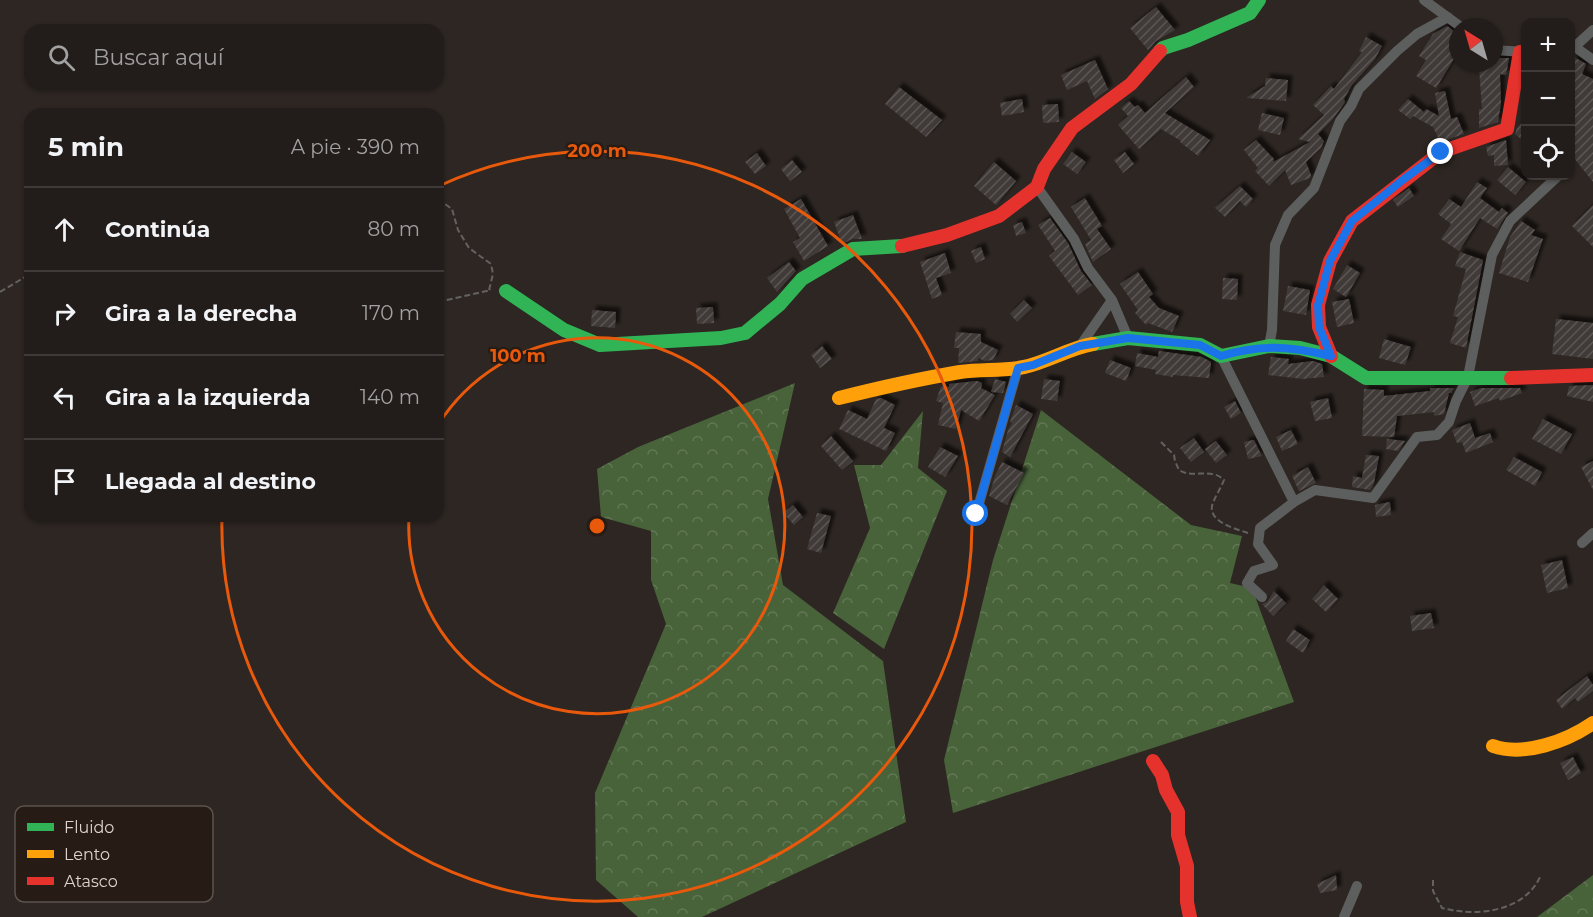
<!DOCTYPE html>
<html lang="es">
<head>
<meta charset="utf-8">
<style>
	body { margin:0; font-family:Montserrat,sans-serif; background:#2e2927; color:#f1f3f6 }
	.controls { position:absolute; right:18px; top:18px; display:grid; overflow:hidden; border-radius:12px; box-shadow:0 2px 4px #0004 }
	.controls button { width:54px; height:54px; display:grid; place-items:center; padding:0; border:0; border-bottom:2px solid #3f3a39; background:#221c1a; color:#f1f3f6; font:30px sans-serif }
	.compass { position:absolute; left:1449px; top:18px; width:54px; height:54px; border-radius:50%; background:#221c1a; box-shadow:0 2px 4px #0004; rotate:323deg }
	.stop { position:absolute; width:18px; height:18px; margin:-14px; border:4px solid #1a73e8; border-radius:50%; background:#fff }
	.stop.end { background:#1a73e8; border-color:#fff; box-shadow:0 2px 6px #0008 }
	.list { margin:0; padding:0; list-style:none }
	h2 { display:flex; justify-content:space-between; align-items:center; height:78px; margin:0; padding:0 24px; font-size:26px }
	h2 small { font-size:20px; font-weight:400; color:#a2a1a2 }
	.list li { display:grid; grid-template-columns:39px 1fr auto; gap:18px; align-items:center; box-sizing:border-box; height:84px; padding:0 24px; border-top:2px solid #3f3a39 }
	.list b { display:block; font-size:22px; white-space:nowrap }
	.list em { font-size:20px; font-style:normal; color:#a2a1a2 }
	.icon { flex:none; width:33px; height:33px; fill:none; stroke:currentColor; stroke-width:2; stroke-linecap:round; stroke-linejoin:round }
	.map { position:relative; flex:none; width:1593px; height:917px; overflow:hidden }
	.search { position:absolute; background:#221c1a; box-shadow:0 2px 4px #0004; left:24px; top:24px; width:420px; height:66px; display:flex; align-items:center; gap:15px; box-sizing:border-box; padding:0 21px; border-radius:18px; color:#a2a1a2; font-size:22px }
	.panel { position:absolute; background:#221c1a; box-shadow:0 2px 4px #0004; left:24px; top:108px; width:420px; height:414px; border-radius:18px }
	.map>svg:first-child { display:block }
	.forest { fill:url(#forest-crowns) }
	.building { fill:url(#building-hatch); filter:url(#shadow) }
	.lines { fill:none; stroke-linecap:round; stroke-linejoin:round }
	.path { stroke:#636261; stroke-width:2; stroke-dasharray:6 3; stroke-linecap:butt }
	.street { stroke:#5d5f5e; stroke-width:10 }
	.fast { stroke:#30b455; stroke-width:14 }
	.slow { stroke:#ff9f0a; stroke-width:14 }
	.jam { stroke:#e5322d; stroke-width:14 }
	.route { stroke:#1a73e8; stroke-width:8 }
	.ring { fill:none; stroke:#e8590c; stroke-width:3 }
	.key { fill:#271c15; stroke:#5d534d; stroke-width:1.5 }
	.key-label { font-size:16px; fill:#dcd4cf }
	.centre { fill:#e8590c; stroke:#271c15; stroke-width:3 }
	.ring-label { font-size:18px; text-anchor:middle; font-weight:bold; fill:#e8590c; stroke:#271c15; stroke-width:4.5; stroke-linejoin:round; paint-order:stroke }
</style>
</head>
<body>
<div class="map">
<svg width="1593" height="917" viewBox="0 0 1593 917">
	<defs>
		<pattern id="forest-crowns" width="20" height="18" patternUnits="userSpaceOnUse" patternTransform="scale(1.5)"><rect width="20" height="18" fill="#48623a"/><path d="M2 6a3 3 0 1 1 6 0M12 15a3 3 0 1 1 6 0" fill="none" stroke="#627855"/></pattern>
		<pattern id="building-hatch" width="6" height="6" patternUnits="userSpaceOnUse" patternTransform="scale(1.5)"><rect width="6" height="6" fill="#413b38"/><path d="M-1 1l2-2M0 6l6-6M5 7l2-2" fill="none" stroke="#5c5654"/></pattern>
		<filter id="shadow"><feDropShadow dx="4.5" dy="-4.5" stdDeviation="1.5" flood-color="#0009"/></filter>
	</defs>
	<rect width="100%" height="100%" fill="#2d2622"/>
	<path class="forest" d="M795 383 768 499 783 585 883 661 906 822 702 917H638L596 880 595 793 666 624 651 580V531L601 517 597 469 638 447Z
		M1041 410 1191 525 1242 536 1230 583 1252 588 1294 702 953 813 944 760 993 560Z
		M923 411 918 468 947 491 884 649 833 613 870 528 854 465H881Z
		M1593 875V917H1537Z"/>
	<path class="building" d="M1156 7 1175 30 1156 41 1148 50 1130 28Z
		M1447 26 1458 34V62L1454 59 1436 88 1416 76 1426 60 1419 56 1433 34Z
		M1366 37 1382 46 1375 59 1352 85 1344 99 1345 102 1333 119 1318 134 1324 141 1321 148 1306 162 1311 175 1310 178 1291 185 1285 170 1269 186 1255 171 1258 168 1244 150 1256 140 1274 159 1273 162 1310 142 1298 139 1324 115 1313 105 1331 86 1334 89 1362 52 1359 51Z
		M1574 57 1586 64 1582 74 1593 79V182L1570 153V68Z
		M1494 58H1509L1506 75 1500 74 1501 103 1498 122 1479 128V109H1482L1479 68 1473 66V63H1494Z
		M1095 60 1108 89 1095 99 1087 81 1067 90 1061 75Z
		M1186 77 1194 87 1165 113 1210 140 1198 156 1180 142 1181 141 1161 129 1139 149 1118 125 1128 116 1121 108 1129 101 1135 107 1138 105 1145 113Z
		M1266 78 1288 80 1286 101 1246 98 1265 86Z
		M899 87 942 120 926 137 885 104Z
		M1445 91 1451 119 1457 117 1464 134 1440 142 1433 127 1413 116 1410 119 1398 110 1408 99 1424 112 1426 109 1439 116 1435 93Z
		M1022 99 1024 112 1002 116 1000 103Z
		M1058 104 1059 122 1043 123 1042 105Z
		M1262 113 1284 118 1280 135 1258 130Z
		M1526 117V143L1515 134 1517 128Z
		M1506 140 1508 165 1494 166V155L1488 156 1486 147Z
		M1072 152 1086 162 1077 174 1063 164Z
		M1125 152 1134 164 1123 173 1114 160Z
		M757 153 766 166 755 174 745 162Z
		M792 160 802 172 790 181 781 169Z
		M994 162 1016 181 996 205 974 186Z
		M1508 167 1526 182 1515 195 1497 180Z
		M1477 182 1487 188 1480 198 1499 212 1502 208 1508 213 1497 229 1480 218 1459 251 1441 239 1451 224 1438 214 1449 199 1461 207Z
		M1240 186 1253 199 1246 207 1240 201 1225 217 1215 208Z
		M1409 188 1414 196 1398 207 1393 200Z
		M1085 198 1102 226 1097 229 1111 249 1093 262 1085 244 1091 240 1071 207Z
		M801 199 828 246 804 261 793 242 800 238 784 209Z
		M1593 205V247L1572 226Z
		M853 215 862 239H852L842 244 834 222Z
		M1050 218 1068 243 1081 271 1092 285 1078 295 1049 256 1055 251 1038 225Z
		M1521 221 1535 230 1531 235 1543 239 1528 282 1499 273 1510 237Z
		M1022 222 1026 233 1016 236 1013 225Z
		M981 247 985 259 976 263 971 251Z
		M1460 252 1483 260 1466 348 1450 343 1458 317 1453 316 1466 269 1455 266Z
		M945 253 951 273 936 278 942 295 932 299 920 262Z
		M789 262 796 271 777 292 767 278Z
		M1347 265 1360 273 1346 297 1333 289Z
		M1138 272 1153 294 1149 297 1159 308 1179 316 1172 332 1148 323 1146 325 1135 313 1138 310 1120 284Z
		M1223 278 1238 279 1237 300 1222 299Z
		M1288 286 1310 290 1306 315 1283 311Z
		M1349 299 1354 323 1337 327 1332 302Z
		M1024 300 1032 308 1017 322 1010 314Z
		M713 307 714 323 697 324 696 308Z
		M592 310 616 312 615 328 591 326Z
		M1556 319 1593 323V359L1552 354Z
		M956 332 981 334V342L998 350 993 360 985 361 978 358V361L958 363 959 348H954Z
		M1384 339 1411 347 1405 365 1379 358Z
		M822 346 832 359 820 368 811 355Z
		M1159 351 1202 357 1211 362 1209 378 1173 375V377L1155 374 1156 370 1135 366 1137 353 1158 357Z
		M1271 357 1289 359 1288 364 1313 361 1322 364 1324 377 1303 379 1268 375Z
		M1110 360 1131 368 1126 381 1105 373Z
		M995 379 1006 382 1003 393 991 392Z
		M1044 379 1060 381 1057 401 1041 399Z
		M977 381 982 383 981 388 995 395 979 421 961 410 956 429 938 425 943 403 936 401 941 386 949 387V384Z
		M1593 385V402L1567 396 1569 386Z
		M1430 388H1454L1451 393H1449L1444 414 1434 416V412L1397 416 1394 437 1362 436 1364 389 1384 390V396L1430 391Z
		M1481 388H1520L1522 393 1500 401 1499 398 1475 406 1470 392Z
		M881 398 895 405 884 428 895 433 886 451 839 429 848 410 867 419 876 399Z
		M1328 398 1332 418 1315 421 1310 402Z
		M1235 401 1241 413 1231 419 1224 407Z
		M1016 405 1033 414 1010 457 1002 452 1008 430 1012 423 1010 422Z
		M1543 419 1572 434 1561 454 1532 439Z
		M1470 423 1475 438 1490 433 1493 442 1466 453 1462 442 1457 443 1452 430Z
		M1291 430 1298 444 1282 451 1276 437Z
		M831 436 853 461 842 470 821 446Z
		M1194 438 1204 452 1191 462 1180 448Z
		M1387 439 1405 441 1398 451 1386 449Z
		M1254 440 1262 456 1248 459 1244 442Z
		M1216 441 1227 455 1216 463 1205 449Z
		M940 447 958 456 945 477 928 467Z
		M1366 455 1379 456 1374 483 1370 490 1352 487 1353 476 1362 478Z
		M1514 457 1542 472 1535 486 1506 470Z
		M1593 461V490L1581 467Z
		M1002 462 1024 473 1007 505 989 496 995 476Z
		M1308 467 1316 483 1299 491 1292 476Z
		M1390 502 1391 515 1376 517 1375 505Z
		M793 505 803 517 794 525 783 513Z
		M817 513 831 516 821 553 807 549Z
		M1562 560 1568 588 1547 593 1541 565Z
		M1324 585 1338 599 1326 612 1312 599Z
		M1274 591 1286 603 1273 616 1262 604 1267 602Z
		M1431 613 1434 628 1412 631 1410 616Z
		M1293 629 1310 640 1303 653 1286 641Z
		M1587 676 1593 685V691L1578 702 1575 698 1562 709 1556 700Z
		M1573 757 1581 773 1568 780 1560 763Z
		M1336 875 1337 890 1320 893 1317 884Z"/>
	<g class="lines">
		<path class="path" d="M438 199 452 209 458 230 469 248 491 264 493 274 489 290
			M0 292 30 274
			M438 302 491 290
			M1161 442 1174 455 1175 461 1179 470C1193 479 1211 467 1224 480 1221 488 1214 498 1212 506 1209 522 1236 529 1248 533
			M1433 880V891L1442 908C1476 917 1524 912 1540 877"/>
		<path class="street" d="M1424 0 1461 27
			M1575 47 1593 60
			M1494 50 1525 52
			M1570 51 1593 30
			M1037 187 1074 239 1088 268 1112 300 1128 338
			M1080 346 1112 300
			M1269 346 1272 330 1275 245 1288 215 1314 188 1340 121 1351 106 1359 89 1397 51 1417 34 1448 17
			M1221 356 1294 502
			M976 514 1018 368
			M1582 543 1593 533
			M1262 597 1247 583 1254 571 1273 565 1258 544 1260 528 1294 502 1315 490 1373 498 1417 437 1437 435 1449 422 1456 401 1468 377 1492 255 1510 221 1558 176
			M1344 917 1357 886"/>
		<path class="fast" d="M1160 51 1163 48 1188 40 1250 13 1259 0
			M506 291 564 330 600 345 721 338 745 333 780 304 802 279 853 249 902 246
			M1093 344 1128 338 1200 345 1221 356 1269 346 1300 348 1331 356 1366 378H1511"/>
		<path class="slow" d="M839 398C879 388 919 379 960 372 981 369 1003 371 1024 367 1048 362 1069 348 1093 344
			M1493 746C1524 757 1567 741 1593 723"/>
		<path class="jam" d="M902 246 947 235 999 216 1037 187 1044 169 1072 128 1131 84 1160 51
			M1331 356 1319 327 1318 305 1330 261 1352 221 1441 152 1507 129 1520 52
			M1511 378 1593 375
			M1153 761 1162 775 1166 790 1178 812V835L1187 866V902L1190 917"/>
	</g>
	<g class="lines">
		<path class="route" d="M976 514 1018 368 1033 365 1080 346 1128 338 1200 345 1221 356C1262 344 1290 346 1331 356L1319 327 1318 305 1330 261 1352 221 1404 179 1441 152"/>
	</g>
	<g class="ring">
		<path d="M438 425A188 188 0 1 1 409 516"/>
		<path d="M439 186A375 375 0 1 1 222 516"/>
	</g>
	<rect x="15" y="806" width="198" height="96" rx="9" class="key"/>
	<rect x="27" y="823" width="27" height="8" fill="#30b455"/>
	<rect x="27" y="850" width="27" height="8" fill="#ff9f0a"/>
	<rect x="27" y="877" width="27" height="8" fill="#e5322d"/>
	<g class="key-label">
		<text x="64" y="833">Fluido</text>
		<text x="64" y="860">Lento</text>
		<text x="64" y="887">Atasco</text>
	</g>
	<circle cx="597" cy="526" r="9" class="centre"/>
	<g class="ring-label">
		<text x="597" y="157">200 m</text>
		<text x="518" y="362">100 m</text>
	</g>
</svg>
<div class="controls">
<button>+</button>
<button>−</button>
<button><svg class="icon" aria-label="locate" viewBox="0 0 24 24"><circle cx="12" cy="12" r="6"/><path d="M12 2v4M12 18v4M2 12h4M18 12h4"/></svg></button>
</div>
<svg class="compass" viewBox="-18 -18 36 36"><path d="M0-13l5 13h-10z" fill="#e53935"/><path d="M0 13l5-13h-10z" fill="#a2a1a2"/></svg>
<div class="stop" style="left:976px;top:514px"></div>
<div class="stop end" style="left:1441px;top:152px"></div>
<div class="search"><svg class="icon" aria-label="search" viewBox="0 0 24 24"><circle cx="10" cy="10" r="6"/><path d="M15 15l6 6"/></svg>Buscar aquí</div>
<section class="panel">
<h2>5 min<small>A pie · 390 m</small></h2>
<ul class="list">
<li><svg class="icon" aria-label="ahead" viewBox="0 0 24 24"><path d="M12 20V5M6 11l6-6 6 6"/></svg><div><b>Continúa</b></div><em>80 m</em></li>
<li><svg class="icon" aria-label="right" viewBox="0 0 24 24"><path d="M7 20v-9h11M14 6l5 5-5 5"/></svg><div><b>Gira a la derecha</b></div><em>170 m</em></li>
<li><svg class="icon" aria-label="left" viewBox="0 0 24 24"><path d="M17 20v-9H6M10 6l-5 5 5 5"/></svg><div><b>Gira a la izquierda</b></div><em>140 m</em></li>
<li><svg class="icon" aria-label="arrive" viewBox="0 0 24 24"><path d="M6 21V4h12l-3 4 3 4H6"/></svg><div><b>Llegada al destino</b></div></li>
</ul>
</section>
</div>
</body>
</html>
